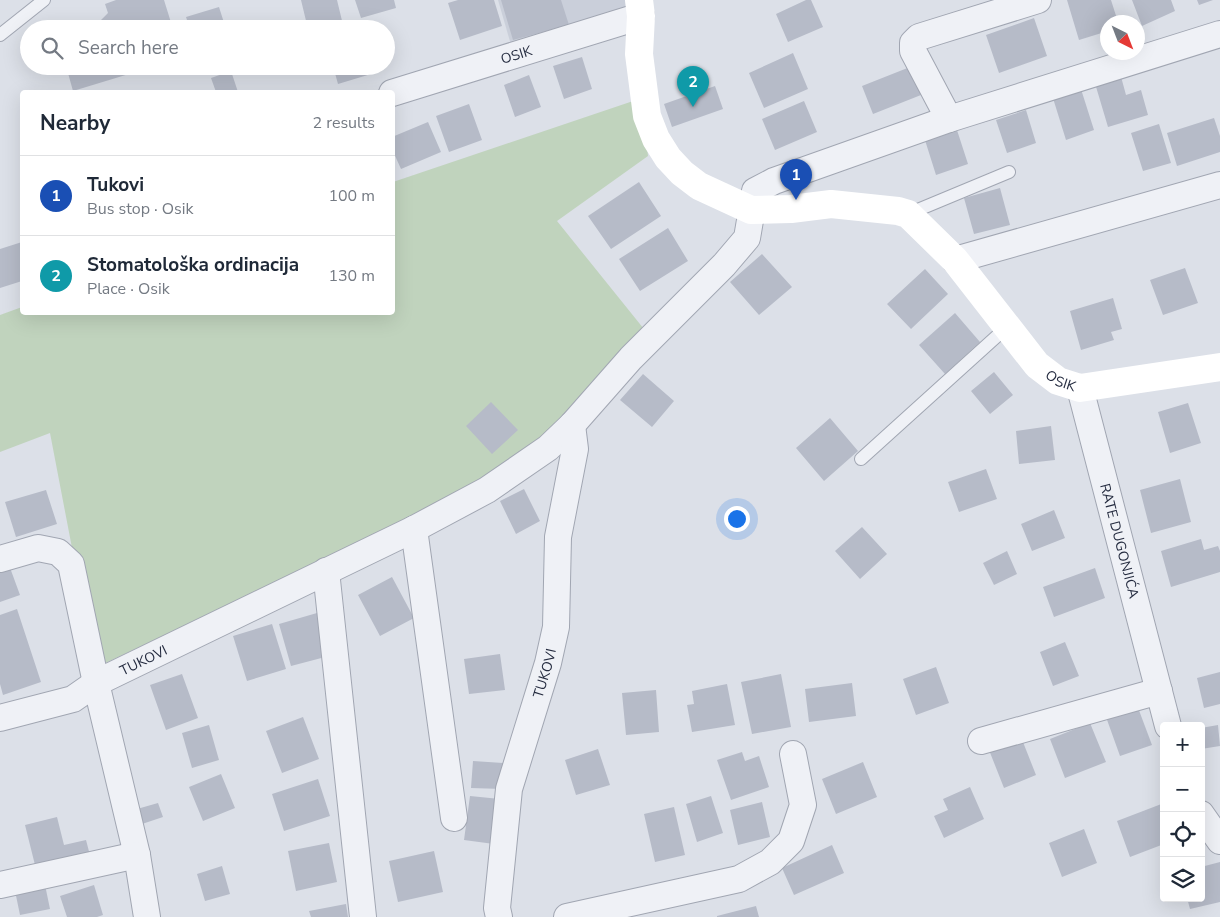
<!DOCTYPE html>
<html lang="en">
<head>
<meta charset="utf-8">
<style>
	body { margin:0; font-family:"Nunito Sans",sans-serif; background:#f6f6f7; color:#1f2937 }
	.controls { position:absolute; right:15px; bottom:15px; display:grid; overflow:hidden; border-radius:5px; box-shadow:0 5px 20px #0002 }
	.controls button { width:45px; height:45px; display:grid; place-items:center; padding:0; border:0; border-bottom:1px solid #e0e1e3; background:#fff; color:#1f2937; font:25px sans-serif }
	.compass { position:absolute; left:1100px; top:15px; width:45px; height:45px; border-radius:50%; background:#fff; box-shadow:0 5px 20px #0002; rotate:138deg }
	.you { position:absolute; left:736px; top:518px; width:18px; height:18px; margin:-12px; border:4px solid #fff; border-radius:50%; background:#1a73e8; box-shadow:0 0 0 8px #1a73e833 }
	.badge { display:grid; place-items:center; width:32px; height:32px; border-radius:50%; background:#b45309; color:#fff; font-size:16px; font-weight:700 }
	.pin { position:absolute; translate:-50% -41px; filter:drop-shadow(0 1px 2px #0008) }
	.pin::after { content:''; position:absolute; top:26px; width:18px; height:15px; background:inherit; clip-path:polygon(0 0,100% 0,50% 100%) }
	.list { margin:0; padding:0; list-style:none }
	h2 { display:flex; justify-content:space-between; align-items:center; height:65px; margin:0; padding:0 20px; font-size:21px }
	h2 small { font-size:16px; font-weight:400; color:#747a83 }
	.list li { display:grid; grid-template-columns:32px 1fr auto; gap:15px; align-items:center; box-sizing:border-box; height:80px; padding:0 20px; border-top:1px solid #e0e1e3 }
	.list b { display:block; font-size:19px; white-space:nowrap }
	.list p { margin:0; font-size:16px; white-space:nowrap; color:#747a83 }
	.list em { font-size:16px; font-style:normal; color:#747a83 }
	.icon { flex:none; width:28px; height:28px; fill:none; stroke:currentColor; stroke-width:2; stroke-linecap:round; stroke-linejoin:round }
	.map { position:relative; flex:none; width:1220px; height:917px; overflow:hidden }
	.search { position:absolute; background:#fff; box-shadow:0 5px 20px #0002; left:20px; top:20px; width:375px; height:55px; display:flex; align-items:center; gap:12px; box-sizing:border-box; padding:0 18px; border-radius:28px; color:#747a83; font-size:19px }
	.panel { position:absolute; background:#fff; box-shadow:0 5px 20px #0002; left:20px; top:90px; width:375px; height:225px; border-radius:5px }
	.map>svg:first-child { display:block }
	.built { fill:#cacfda }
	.green { fill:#c0d3bd }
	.building { fill:#b6bbc8 }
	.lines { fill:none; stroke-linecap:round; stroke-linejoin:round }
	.service-casing { stroke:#a1a6b2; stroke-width:14 }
	.minor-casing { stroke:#a1a6b2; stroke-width:28 }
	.service { stroke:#eff1f6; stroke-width:12 }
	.minor { stroke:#eff1f6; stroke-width:26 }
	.secondary { stroke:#fff; stroke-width:28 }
	.labels { text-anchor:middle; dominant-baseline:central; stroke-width:4; stroke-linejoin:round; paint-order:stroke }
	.street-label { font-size:14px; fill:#252c40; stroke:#eceff6 }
</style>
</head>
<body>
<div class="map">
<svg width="1220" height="917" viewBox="0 0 1220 917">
	<rect width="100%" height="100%" fill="#dce0e8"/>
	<path class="built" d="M498 0H628L631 12 511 45Z"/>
	<path class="green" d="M642 98 648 156 557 221 652 339 556 431 473 489 95 668 50 433 0 452V315L22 307V312H392L393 182Z"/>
	<path class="building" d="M116 0H164L173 29H104L101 20 108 13 105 4Z
		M301 0H337L344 29H308Z
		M355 0H394L396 8 361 18Z
		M458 0H494L502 26 460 40 448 3Z
		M501 0H561L569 25 513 40Z
		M806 0H811L823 27 788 42 776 14Z
		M1067 0H1111L1118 22H1108V31L1079 40Z
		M1132 0H1171L1175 11 1142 26Z
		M1197 0H1213L1199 5Z
		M219 7 226 29H190L186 17Z
		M1034 18 1047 56 999 73 986 35Z
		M793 53 808 89 764 108 749 73Z
		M582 57 592 89 564 99 553 66Z
		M66 66H152V67L73 91Z
		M333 66H380L381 71 338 84Z
		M910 67 921 95 873 114 862 86Z
		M231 71 238 92H216L211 78Z
		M1120 73 1126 95 1141 90 1148 115 1108 127 1094 80Z
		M529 75 541 107 515 117 504 85Z
		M715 86 723 109 672 127 664 104Z
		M1080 86 1094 130 1066 140 1052 95Z
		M804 101 817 132 775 150 762 119Z
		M469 104 482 140 449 152 436 116Z
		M1026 110 1036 143 1007 153 996 120Z
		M1214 118 1220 136V152L1177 166 1167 133Z
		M428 122 441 152 401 169 392 149V137Z
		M1159 124 1171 163 1143 171 1131 133Z
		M956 127 968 164 936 175 924 137Z
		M639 182 661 216 611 249 588 216Z
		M1000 188 1010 225 974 234 964 198Z
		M668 228 688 261 640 291 619 259Z
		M22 242V281L0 288V249Z
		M762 254 792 287 759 315 730 282Z
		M1185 268 1198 303 1163 315 1150 280Z
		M925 269 948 294 911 329 887 304Z
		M1113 298 1122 329 1111 332 1114 340 1081 350 1070 311Z
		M955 313 980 342 945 374 919 345Z
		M994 372 1013 395 990 414 971 391Z
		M643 374 674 401 652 427 620 400Z
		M491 402 518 430 492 454 466 426Z
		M1188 403 1201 443 1170 453 1158 412Z
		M830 418 858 451 824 481 796 448Z
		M1051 426 1055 460 1019 464 1016 431Z
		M986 469 997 499 959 512 948 482Z
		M1180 479 1191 522 1151 533 1140 490Z
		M524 489 540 521 516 534 500 501Z
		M46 490 57 524 16 537 5 502Z
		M1054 510 1065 538 1032 551 1021 524Z
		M862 527 887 554 860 579 835 551Z
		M1201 539 1204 550 1218 546 1220 551V572L1171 587 1161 551Z
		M1007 551 1017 574 994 585 983 563Z
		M9 565 20 595 0 602V568Z
		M1095 568 1105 598 1054 617 1043 587Z
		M392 577 414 618 380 636 358 595Z
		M17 609 41 682 3 695 0 684V615Z
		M317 613 329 656 291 666 279 624Z
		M272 624 286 669 247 681 233 636Z
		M1065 642 1079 676 1053 686 1040 652Z
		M500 654 505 690 469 694 464 659Z
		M936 667 949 703 916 715 903 679Z
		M1220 672V704L1204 708 1197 678Z
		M182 674 198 718 166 730 150 685Z
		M781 674 791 727 752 734 741 682Z
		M852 683 856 716 809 722 805 689Z
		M727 684 735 725 692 732 687 705 694 704 692 691Z
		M656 690 659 732 626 735 622 693Z
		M1137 705 1152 745 1120 756 1106 717Z
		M303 717 319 759 282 773 266 731Z
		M1090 723 1106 762 1065 778 1050 739Z
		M209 725 219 760 192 768 182 733Z
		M1218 725 1220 746 1201 749V728Z
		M1021 737 1036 775 1004 788 989 750Z
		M598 749 610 785 576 795 565 760Z
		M742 752 745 761 759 756 769 787 731 800 717 760Z
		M473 761 503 763 502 789 471 788Z
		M863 762 877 797 836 814 822 779Z
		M221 774 235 808 203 821 189 787Z
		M318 779 330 816 284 831 272 794Z
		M970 787 984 819 944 838 934 816 948 810 943 799Z
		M470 796 500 799 494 844 464 840Z
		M711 796 723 833 697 842 686 804Z
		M762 802 770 837 738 845 730 810Z
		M158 803 163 817 142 824 137 809Z
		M1164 803V844L1130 857 1117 821Z
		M674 807 685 855 655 862 644 814Z
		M57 817 64 845 86 840 92 863 37 873 25 825Z
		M1084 829 1097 863 1062 877 1049 843Z
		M329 843 337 882 296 891 288 851Z
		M832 845 844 873 794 895 782 868Z
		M434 851 443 892 398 902 389 861Z
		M1220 862V902L1190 909 1187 898H1201V867Z
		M222 866 230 894 205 901 197 874Z
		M44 880 50 909 20 915 14 886Z
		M94 885 103 915 97 917H67L60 896Z
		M346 904 348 917H311L309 911Z
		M756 906 759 917H717V916Z"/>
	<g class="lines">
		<g class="service-casing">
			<path id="service" d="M0 35 44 0
				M908 214 1009 172
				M861 459 1007 327"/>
		</g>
		<g class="minor-casing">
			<g id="minor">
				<path id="s1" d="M392 93 641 16"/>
				<path d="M949 119 913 51V43L919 37 1038 0"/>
				<path d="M955 260 1220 185"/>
				<path id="s2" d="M1080 388 1168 726"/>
				<path d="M414 529 454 818"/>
				<path d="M0 559 38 548 58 552 71 564 96 683 137 855 147 917"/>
				<path d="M326 571 363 917"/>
				<path id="s3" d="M0 718 73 699 96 683 414 529 487 490 548 448 572 425 631 358 724 265 747 238 755 191 774 181 949 119 1220 34"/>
				<path d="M981 741 1159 691"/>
				<path d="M1201 814 1220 841"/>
				<path d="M0 885 137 855"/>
				<path id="s4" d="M499 917 497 908 509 789 548 663 556 627 558 537 575 449 572 425"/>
				<path d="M567 917 739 879 770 862 791 841 803 805 793 754"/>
			</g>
		</g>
		<use href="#service" class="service"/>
		<use href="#minor" class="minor"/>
		<path class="secondary" id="s5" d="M639 0 641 16 639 54 647 116 656 139 668 158 682 173 699 186 751 210 791 209 831 204 898 211 908 214 955 260 1037 365 1058 381 1080 388 1220 367"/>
	</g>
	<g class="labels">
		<g class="street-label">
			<text stroke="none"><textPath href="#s1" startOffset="130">OSIK</textPath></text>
			<text stroke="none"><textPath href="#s5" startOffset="649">OSIK</textPath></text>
			<text stroke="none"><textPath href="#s2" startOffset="158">RATE DUGONJIĆA</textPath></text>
			<text stroke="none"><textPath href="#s3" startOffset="156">TUKOVI</textPath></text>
			<text stroke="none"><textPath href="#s4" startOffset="250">TUKOVI</textPath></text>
		</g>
	</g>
</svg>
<div class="controls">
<button>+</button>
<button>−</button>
<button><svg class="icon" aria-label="locate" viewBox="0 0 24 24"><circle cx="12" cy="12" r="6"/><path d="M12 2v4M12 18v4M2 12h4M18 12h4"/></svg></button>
<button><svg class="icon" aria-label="layers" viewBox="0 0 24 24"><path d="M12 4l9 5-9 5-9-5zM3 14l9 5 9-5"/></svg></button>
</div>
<svg class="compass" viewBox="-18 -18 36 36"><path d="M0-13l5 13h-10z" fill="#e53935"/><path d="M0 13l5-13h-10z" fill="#747a83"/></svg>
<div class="you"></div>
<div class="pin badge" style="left:796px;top:200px;background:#1a4fb4">1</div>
<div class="pin badge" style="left:693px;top:107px;background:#0f9aa8">2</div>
<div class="search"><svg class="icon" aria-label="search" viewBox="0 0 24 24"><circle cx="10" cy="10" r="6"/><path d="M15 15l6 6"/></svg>Search here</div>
<section class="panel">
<h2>Nearby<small>2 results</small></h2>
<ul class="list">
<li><span class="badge" style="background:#1a4fb4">1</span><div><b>Tukovi</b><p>Bus stop · Osik</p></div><em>100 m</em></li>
<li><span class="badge" style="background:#0f9aa8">2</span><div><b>Stomatološka ordinacija</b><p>Place · Osik</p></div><em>130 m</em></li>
</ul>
</section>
</div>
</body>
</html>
